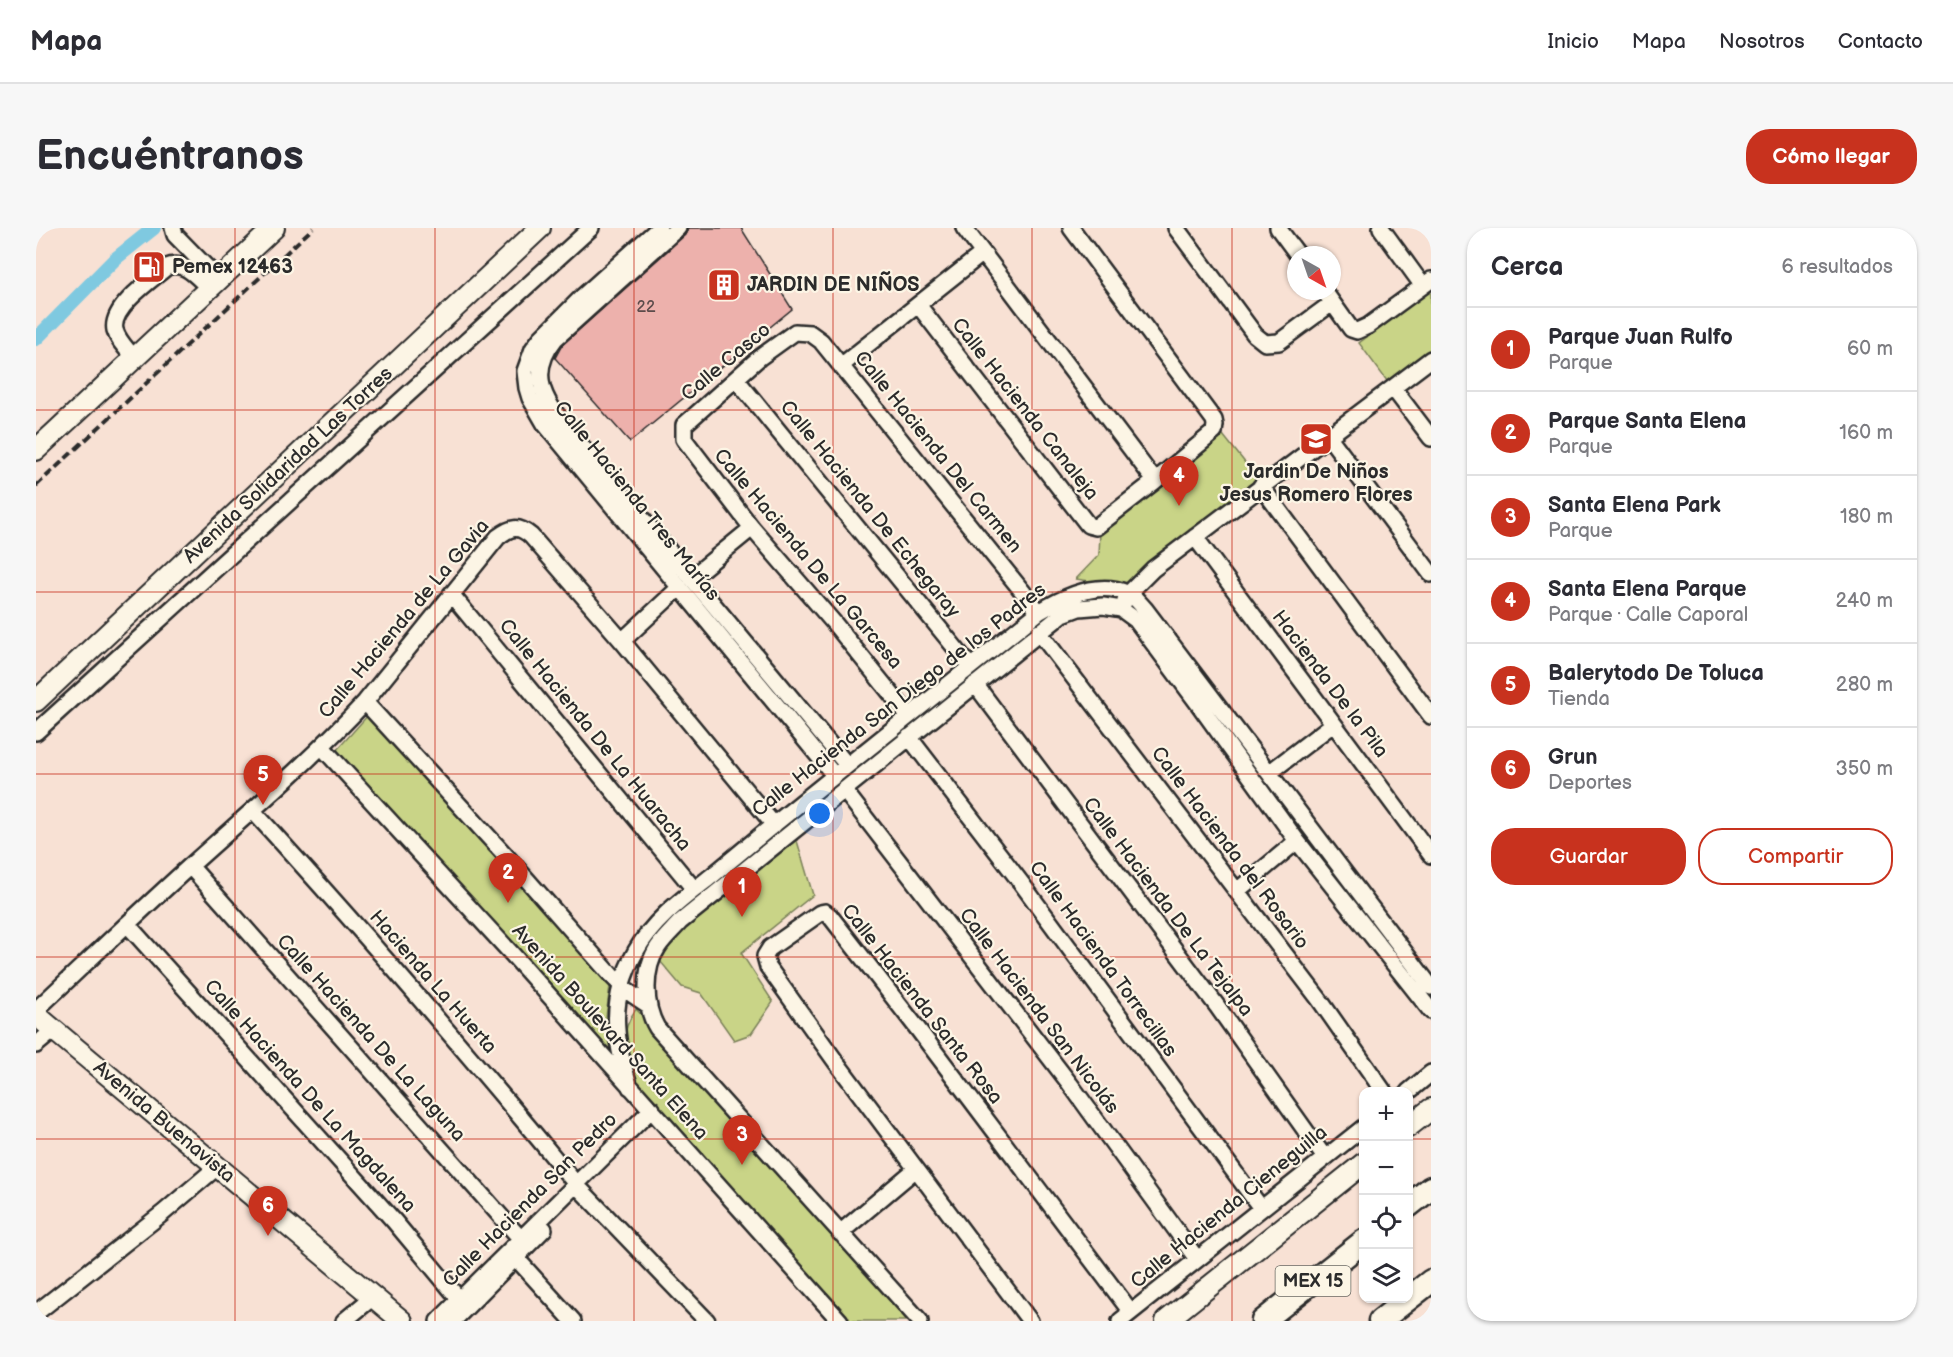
<!DOCTYPE html>
<html lang="es">
<head>
<meta charset="utf-8">
<style>
	body { margin:0; font-family:"Balsamiq Sans",sans-serif; background:#f7f7f7; color:#2b2b33 }
	.controls { position:absolute; right:18px; bottom:18px; display:grid; overflow:hidden; border-radius:12px; box-shadow:0 2px 4px #0004 }
	.controls button { width:54px; height:54px; display:grid; place-items:center; padding:0; border:0; border-bottom:2px solid #e1e1e2; background:#fff; color:#2b2b33; font:30px sans-serif }
	.compass { position:absolute; left:1251px; top:18px; width:54px; height:54px; border-radius:50%; background:#fff; box-shadow:0 2px 4px #0004; rotate:140deg }
	.you { position:absolute; left:784px; top:586px; width:21px; height:21px; margin:-15px; border:4px solid #fff; border-radius:50%; background:#1a73e8; box-shadow:0 0 0 9px #1a73e833 }
	.badge { display:grid; place-items:center; width:39px; height:39px; border-radius:50%; background:#c8321e; color:#fff; font-size:20px; font-weight:700 }
	.pin { position:absolute; translate:-50% -50px; filter:drop-shadow(0 2px 3px #0008) }
	.pin::after { content:''; position:absolute; top:32px; width:21px; height:18px; background:inherit; clip-path:polygon(0 0,100% 0,50% 100%) }
	.list { margin:0; padding:0; list-style:none }
	h2 { display:flex; justify-content:space-between; align-items:center; height:78px; margin:0; padding:0 24px; font-size:26px }
	h2 small { font-size:20px; font-weight:400; color:#7c7c81 }
	.list li { display:grid; grid-template-columns:39px 1fr auto; gap:18px; align-items:center; box-sizing:border-box; height:84px; padding:0 24px; border-top:2px solid #e1e1e2 }
	.list b { display:block; font-size:22px; white-space:nowrap }
	.list p { margin:0; font-size:20px; white-space:nowrap; color:#7c7c81 }
	.list em { font-size:20px; font-style:normal; color:#7c7c81 }
	.actions { display:flex; gap:12px; padding:18px 24px }
	.actions a { flex:1; padding:14px 0; border:2px solid #c8321e; border-radius:24px; text-align:center; font-size:21px; color:#c8321e }
	.actions .main { background:#c8321e; color:#fff }
	.icon { flex:none; width:33px; height:33px; fill:none; stroke:currentColor; stroke-width:2; stroke-linecap:round; stroke-linejoin:round }
	.map { position:relative; flex:none; width:1395px; height:1093px; overflow:hidden; border-radius:24px }
	header { display:flex; align-items:center; gap:36px; box-sizing:border-box; height:84px; padding:0 30px; background:#fff; border-bottom:2px solid #e1e1e2 }
	header strong { font-size:28px }
	nav { display:flex; gap:33px; margin-inline-start:auto; font-size:21px }
	.intro { display:flex; align-items:center; justify-content:space-between; box-sizing:border-box; height:144px; padding:0 36px }
	h1 { margin:0; font-size:42px }
	.button { padding:15px 27px; border-radius:24px; background:#c8321e; color:#fff; font-size:21px; font-weight:700 }
	main { display:flex; gap:36px; padding:0 36px }
	aside { flex:1; background:#fff; border-radius:24px; box-shadow:0 2px 4px #0004 }
	.map>svg:first-child { display:block }
	.green { fill:#c9d487; stroke:#7a8059; stroke-width:1.5 }
	.lines { fill:none; stroke-linecap:round; stroke-linejoin:round }
	.canal { stroke:#7fc9e0; stroke-width:14 }
	.building { fill:#edb1ac; stroke:#2b2b2b; stroke-width:1.5 }
	.minor-casing { stroke:#2b2b2b; stroke-width:20 }
	.major-casing { stroke:#2b2b2b; stroke-width:24 }
	.highway-casing { stroke:#2b2b2b; stroke-width:27 }
	.minor { stroke:#fcf5e5; stroke-width:15 }
	.major { stroke:#fcf5e5; stroke-width:20 }
	.highway { stroke:#fcf5e5; stroke-width:22 }
	.rail { stroke:#2b2b2b; stroke-width:4; stroke-dasharray:9 4.5; stroke-linecap:butt }
	.grid { fill:none; stroke:#c8321e; stroke-width:1.5; stroke-opacity:0.55 }
	.labels { text-anchor:middle; dominant-baseline:central; stroke-width:4.5; stroke-linejoin:round; paint-order:stroke }
	.number-label { font-size:16px; fill:#5c4c4b }
	.shield { fill:#fcf5e5; stroke:#6a6863; stroke-width:1.5 }
	.shield-label { font-size:18px; font-weight:bold; fill:#2b2b2b }
	.poi-label { font-size:20px; font-weight:bold; fill:#2b2b2b; stroke:#fcf5e5; text-anchor:start }
	.street-label { font-size:20px; fill:#2b2b2b; stroke:#fcf5e5 }
</style>
</head>
<body>
<header>
<strong>Mapa</strong>
<nav><a>Inicio</a><a>Mapa</a><a>Nosotros</a><a>Contacto</a></nav>
</header>
<div class="intro"><h1>Encuéntranos</h1><a class="button">Cómo llegar</a></div>
<main>
<div class="map">
<svg width="1395" height="1093" viewBox="0 0 1395 1093">
	<rect width="100%" height="100%" fill="#f8e1d4"/>
	<filter id="ink" filterUnits="userSpaceOnUse"><feTurbulence type="fractalNoise" baseFrequency=".0167" numOctaves="2"/><feDisplacementMap in="SourceGraphic" scale="12" xChannelSelector="R" yChannelSelector="G"/><feConvolveMatrix kernelMatrix="1 2 1 2 8 2 1 2 1" color-interpolation-filters="sRGB"/></filter>
	<g filter="url(#ink)">
		<path class="green" d="M1395 61V126L1354 157 1323 115Z
			M1187 207 1222 251 1086 358 1040 351 1063 327 1064 304Z
			M333 486 575 750 570 789 575 833 299 524Z
			M759 606 777 667 705 725 737 774 715 806 698 812 665 765 646 759 624 733 638 711Z
			M600 781 620 802 878 1093H812L630 889C602 857 570 823 600 781Z"/>
		<g class="lines">
			<path class="canal" d="M0 111 79 31 118 0"/>
		</g>
		<path class="building" d="M653 0H705L756 81 594 214 519 130 526 117 649 7Z"/>
		<g class="lines">
			<g class="minor-casing">
				<path id="minor" d="M137 0 139 7 182 51
					M623 0 546 69 505 110 497 121 489 143 491 160 494 170 509 196 798 547
					M642 0 519 111C486 152 516 181 543 215L811 537
					M928 0 1119 253
					M1140 0 1219 107 1229 115 1243 114 1296 75
					M1242 0 1262 27
					M1345 0 1387 58
					M1288 63 1315 101 1321 103 1332 98 1395 52
					M883 78 1052 297 1060 299 1119 253 1178 204 1179 197 1178 192 1035 0
					M98 130C91 121 82 113 79 102 74 80 115 52 131 39 148 32 161 49 173 60
					M806 137 947 25
					M700 151 934 438
					M1357 160 1395 210
					M1293 209 1395 346
					M1225 258 1395 488
					M1159 309 1395 627
					M655 350 716 300
					M415 366 658 661
					M1089 373 1093 365 1117 341 1395 131
					M1003 404 1283 771 1348 864
					M586 413 643 360
					M939 456 1181 778 1289 930
					M329 474 471 629 575 747 591 763 612 777
					M873 488 798 395 716 300 648 211V197L723 130 759 104 774 105 785 113 1003 384
					M0 504 555 0
					M873 509 986 656 1225 980
					M286 519 476 726 804 1093
					M1233 545 1297 496
					M808 562 1034 856 1161 1031
					M217 583C328 704 435 829 540 956
					M154 638 484 1010
					M1201 663 1261 613
					M91 696 358 993 423 1071
					M0 782C51 734 101 686 153 639 213 585 274 533 329 474L462 309C475 299 482 297 495 308L586 413 738 597
					M0 817 18 802
					M594 859C577 809 573 771 600 723 618 691 649 669 677 647 695 632 712 618 730 603 821 530 912 456 1003 384 1027 369 1062 352 1091 365 1098 367 1103 375 1109 381L1395 759
					M1372 864 1395 845
					M546 963 671 1093
					M804 1005 880 941
					M480 1030 537 1093
					M0 1085 127 985 181 939
					M308 1093 337 1069
					M402 1093 616 881
					M417 1093 508 1001
					M884 1093 621 800C608 778 607 741 622 719 628 710 637 702 644 694L1027 386 1043 380 1067 378 1085 381 1100 392 1161 474 1261 613 1395 783
					M994 1093 800 834 732 739 729 728 734 720 784 685 789 684 794 688 878 796 1095 1084
					M1084 1093 1328 899"/>
			</g>
			<g class="major-casing">
				<path id="major" d="M0 222 238 0
					M0 473 504 0
					M0 787 366 1093
					M1372 899 1395 881
					M1130 1093 1328 935"/>
			</g>
			<g class="highway-casing">
				<path id="highway" d="M1372 978 1395 960
					M1227 1093 1328 1013
					M1344 1093 1395 1053"/>
			</g>
			<use href="#minor" class="minor"/>
			<use href="#major" class="major"/>
			<use href="#highway" class="highway"/>
			<path class="rail" d="M0 258 277 0"/>
		</g>
	</g>
	<path class="grid" d="M199 0V1093M399 0V1093M598 0V1093M797 0V1093M996 0V1093M1196 0V1093M0 182H1395M0 364H1395M0 546H1395M0 729H1395M0 911H1328M1372 911H1395"/>
	<defs>
		<g id="fuel-square" transform="scale(1.725)"><rect x="-9" y="-9" width="18" height="18" rx="4" fill="#c8321e" stroke="#fcf5e5"/><path d="M-5.5-6h7V0h2V4h1.3V-2.5L3-4.5l.8-.8L6-3V5H2.5V1h-1V6h-7ZM-4.2-4.7v3.2H.2V-4.7Z" fill="#fff"/></g>
		<g id="building-square" transform="scale(1.725)"><rect x="-9" y="-9" width="18" height="18" rx="4" fill="#c8321e" stroke="#fcf5e5"/><path d="M-4-6H4V6H1V3H-1V6H-4ZM-2.5-4.3h1.7v1.8h-1.7ZM.8-4.3h1.7v1.8H.8ZM-2.5-1h1.7V.8h-1.7ZM.8-1h1.7V.8H.8Z" fill="#fff"/></g>
		<g id="school-square" transform="scale(1.725)"><rect x="-9" y="-9" width="18" height="18" rx="4" fill="#c8321e" stroke="#fcf5e5"/><path d="M0-5L7-2L0 1L-7-2ZM-4 1L0 2.5L4 1V4Q0 6-4 4Z" fill="#fff"/></g>
	</defs>
	<g fill-rule="evenodd">
		<use href="#fuel-square" x="113" y="39"/>
		<use href="#building-square" x="688" y="57"/>
		<use href="#school-square" x="1280" y="211"/>
	</g>
	<g class="labels">
		<g class="number-label">
			<text x="610" y="79">22</text>
		</g>
		<rect class="shield" x="1239.5" y="1038" width="75" height="30" rx="4.5"/>
		<g class="shield-label">
			<text x="1277" y="1053">MEX 15</text>
		</g>
		<g class="poi-label">
			<text x="136" y="39">Pemex 12463</text>
			<text x="711" y="57">JARDIN DE NIÑOS</text>
			<text x="1280" y="244" text-anchor="middle">Jardin De Niños<tspan x="1280" dy="23">Jesus Romero Flores</tspan></text>
		</g>
		<g class="street-label">
			<text transform="translate(690 134) rotate(-40)">Calle Casco</text>
			<text transform="translate(989 181) rotate(52)">Calle Hacienda Canaleja</text>
			<text transform="translate(902 224) rotate(51)">Calle Hacienda Del Carmen</text>
			<text transform="translate(252 237) rotate(-43)">Avenida Solidaridad Las Torres</text>
			<text transform="translate(601 273) rotate(51)">Calle Hacienda Tres Marías</text>
			<text transform="translate(834 281) rotate(51)">Calle Hacienda De Echegaray</text>
			<text transform="translate(772 331) rotate(50)">Calle Hacienda De La Garcesa</text>
			<text transform="translate(368 391) rotate(-50)">Calle Hacienda de La Gavia</text>
			<text transform="translate(1294 456) rotate(53)">Hacienda De la Pila</text>
			<text transform="translate(863 472) rotate(-38)">Calle Hacienda San Diego de los Padres</text>
			<text transform="translate(559 507) rotate(51)">Calle Hacienda De La Huaracha</text>
			<text transform="translate(1194 620) rotate(53)">Calle Hacienda del Rosario</text>
			<text transform="translate(1132 679) rotate(53)">Calle Hacienda De La Tejalpa</text>
			<text transform="translate(1067 731) rotate(54)">Calle Hacienda Torrecillas</text>
			<text transform="translate(397 754) rotate(49)">Hacienda La Huerta</text>
			<text transform="translate(886 776) rotate(52)">Calle Hacienda Santa Rosa</text>
			<text transform="translate(1003 783) rotate(53)">Calle Hacienda San Nicolás</text>
			<text transform="translate(574 804) rotate(48)">Avenida Boulevard Santa Elena</text>
			<text transform="translate(335 810) rotate(48)">Calle Hacienda De La Laguna</text>
			<text transform="translate(274 868) rotate(48)">Calle Hacienda De La Magdalena</text>
			<text transform="translate(128 894) rotate(40)">Avenida Buenavista</text>
			<text transform="translate(494 972) rotate(-45)">Calle Hacienda San Pedro</text>
			<text transform="translate(1193 979) rotate(-39)">Calle Hacienda Cieneguilla</text>
		</g>
	</g>
</svg>
<div class="controls">
<button>+</button>
<button>−</button>
<button><svg class="icon" aria-label="locate" viewBox="0 0 24 24"><circle cx="12" cy="12" r="6"/><path d="M12 2v4M12 18v4M2 12h4M18 12h4"/></svg></button>
<button><svg class="icon" aria-label="layers" viewBox="0 0 24 24"><path d="M12 4l9 5-9 5-9-5zM3 14l9 5 9-5"/></svg></button>
</div>
<svg class="compass" viewBox="-18 -18 36 36"><path d="M0-13l5 13h-10z" fill="#e53935"/><path d="M0 13l5-13h-10z" fill="#7c7c81"/></svg>
<div class="you"></div>
<div class="pin badge" style="left:706px;top:689px">1</div>
<div class="pin badge" style="left:472px;top:675px">2</div>
<div class="pin badge" style="left:706px;top:937px">3</div>
<div class="pin badge" style="left:1143px;top:278px">4</div>
<div class="pin badge" style="left:227px;top:577px">5</div>
<div class="pin badge" style="left:232px;top:1008px">6</div>
</div>
<aside>
<h2>Cerca<small>6 resultados</small></h2>
<ul class="list">
<li><span class="badge">1</span><div><b>Parque Juan Rulfo</b><p>Parque</p></div><em>60 m</em></li>
<li><span class="badge">2</span><div><b>Parque Santa Elena</b><p>Parque</p></div><em>160 m</em></li>
<li><span class="badge">3</span><div><b>Santa Elena Park</b><p>Parque</p></div><em>180 m</em></li>
<li><span class="badge">4</span><div><b>Santa Elena Parque</b><p>Parque · Calle Caporal</p></div><em>240 m</em></li>
<li><span class="badge">5</span><div><b>Balerytodo De Toluca</b><p>Tienda</p></div><em>280 m</em></li>
<li><span class="badge">6</span><div><b>Grun</b><p>Deportes</p></div><em>350 m</em></li>
</ul>
<div class="actions"><a class="main">Guardar</a><a>Compartir</a></div>
</aside>
</main>
</body>
</html>
